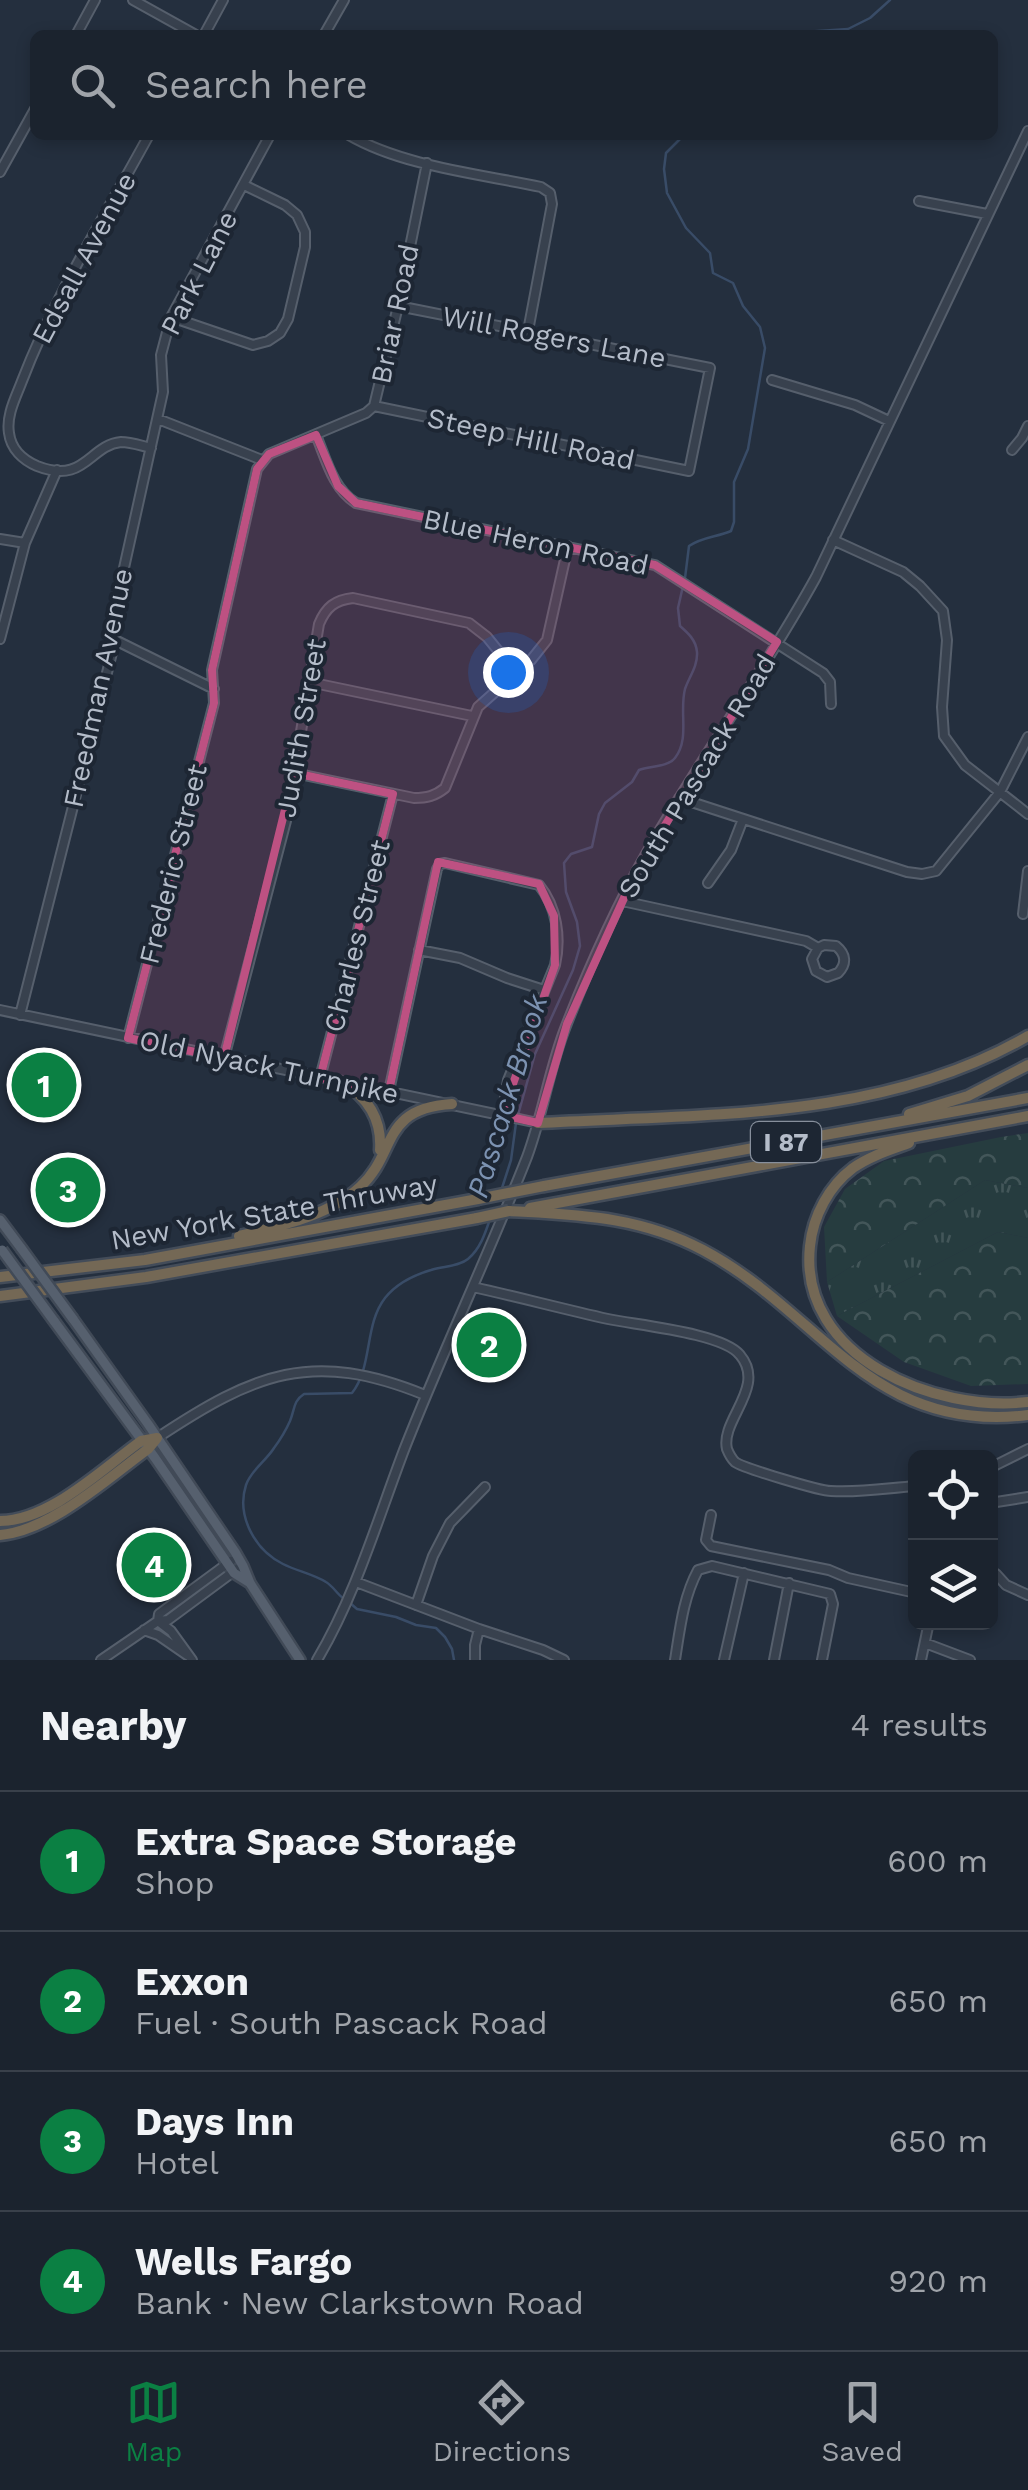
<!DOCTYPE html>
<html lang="en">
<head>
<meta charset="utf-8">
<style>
	body { margin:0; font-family:"Work Sans",sans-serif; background:#282f3a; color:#f1f3f6 }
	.controls { position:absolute; right:30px; bottom:30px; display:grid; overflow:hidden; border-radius:15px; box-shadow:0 5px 15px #0003 }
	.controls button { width:90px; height:90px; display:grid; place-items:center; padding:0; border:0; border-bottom:2px solid #39404a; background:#1b232e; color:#f1f3f6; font:50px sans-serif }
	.you { position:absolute; left:508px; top:672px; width:35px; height:35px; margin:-25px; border:8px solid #fff; border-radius:50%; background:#1a73e8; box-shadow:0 0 0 15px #1a73e833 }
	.badge { display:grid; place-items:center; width:65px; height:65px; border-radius:50%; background:#0b8043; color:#fff; font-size:32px; font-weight:700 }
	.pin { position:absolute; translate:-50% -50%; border:5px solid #fff; box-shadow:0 2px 10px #0006 }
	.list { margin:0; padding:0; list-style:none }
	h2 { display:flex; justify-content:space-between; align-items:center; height:130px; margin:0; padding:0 40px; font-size:42px }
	h2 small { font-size:32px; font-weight:400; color:#a0a4aa }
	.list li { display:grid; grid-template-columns:65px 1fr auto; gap:30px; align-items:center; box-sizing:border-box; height:140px; padding:0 40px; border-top:2px solid #39404a }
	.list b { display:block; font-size:38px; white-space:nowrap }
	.list p { margin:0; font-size:32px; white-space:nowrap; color:#a0a4aa }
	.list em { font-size:32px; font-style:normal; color:#a0a4aa }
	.icon { flex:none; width:55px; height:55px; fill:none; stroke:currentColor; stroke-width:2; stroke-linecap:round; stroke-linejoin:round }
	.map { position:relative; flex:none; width:1028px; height:1660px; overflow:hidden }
	.search { position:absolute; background:#1b232e; box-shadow:0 5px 15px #0003; left:30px; right:30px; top:30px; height:110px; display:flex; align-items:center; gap:25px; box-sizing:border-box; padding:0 35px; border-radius:15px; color:#a0a4aa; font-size:38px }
	.sheet { height:690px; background:#1b232e }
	nav { display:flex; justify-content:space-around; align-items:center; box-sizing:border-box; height:140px; border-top:2px solid #39404a; background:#1b232e; font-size:28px; color:#a0a4aa }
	nav a { display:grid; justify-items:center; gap:5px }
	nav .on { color:#0b8043 }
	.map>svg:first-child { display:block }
	.grass { fill:url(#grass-tufts) }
	.forest { fill:url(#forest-crowns) }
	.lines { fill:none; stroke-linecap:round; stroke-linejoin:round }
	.stream { stroke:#394c67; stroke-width:2.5 }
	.minor-casing { stroke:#565f6c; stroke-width:12 }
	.major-casing { stroke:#414a57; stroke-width:14 }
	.highway-casing { stroke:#434c59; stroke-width:15 }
	.minor { stroke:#38414e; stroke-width:8 }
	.major { stroke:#56606e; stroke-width:9 }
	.highway { stroke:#746855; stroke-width:10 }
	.major-bridge-casing { stroke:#414a57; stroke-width:14; stroke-linecap:butt }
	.highway-bridge-casing { stroke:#434c59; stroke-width:15; stroke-linecap:butt }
	.major-bridge { stroke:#56606e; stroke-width:9 }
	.highway-bridge { stroke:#746855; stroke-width:10 }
	.marked { fill:#bd5182; fill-opacity:0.2; stroke:#bd5182; stroke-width:8; stroke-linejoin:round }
	.labels { text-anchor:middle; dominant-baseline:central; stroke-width:8; stroke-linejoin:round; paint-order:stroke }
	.shield { fill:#1d2633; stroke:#878f9c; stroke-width:2.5 }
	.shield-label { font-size:25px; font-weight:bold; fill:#b4bcc9 }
	.street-label { font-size:28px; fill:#b4bcc9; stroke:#1d2633 }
	.water-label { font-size:30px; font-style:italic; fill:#7c92b1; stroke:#1d2633 }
</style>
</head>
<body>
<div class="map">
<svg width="1028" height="1660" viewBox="0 0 1028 1660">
	<defs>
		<pattern id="grass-tufts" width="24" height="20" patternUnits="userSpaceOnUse" patternTransform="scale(2.5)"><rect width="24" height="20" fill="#263c3f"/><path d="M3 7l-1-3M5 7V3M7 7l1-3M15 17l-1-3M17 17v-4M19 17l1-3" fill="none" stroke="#435659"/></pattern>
		<pattern id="forest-crowns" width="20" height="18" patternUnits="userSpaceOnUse" patternTransform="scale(2.5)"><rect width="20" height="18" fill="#263c3f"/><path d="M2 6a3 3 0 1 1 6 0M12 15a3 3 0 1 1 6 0" fill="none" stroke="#435659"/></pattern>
	</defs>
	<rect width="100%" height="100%" fill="#242f3e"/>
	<path class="grass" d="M985 1180 1028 1188V1238L998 1232 837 1316 827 1282Z"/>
	<path class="forest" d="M1028 1133V1188L985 1180 827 1282 824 1227 845 1189 884 1161 1001 1137Z
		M998 1232 1028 1238V1384L971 1386 904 1362 837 1316Z"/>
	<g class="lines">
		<path class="stream" d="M802 35 803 32 848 29 870 18 890 0
			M684 135 666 153 664 169 667 193 686 228 710 253 713 273 733 283 743 306 760 327 765 348 748 449 734 482V522L731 531C717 537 702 537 689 546L685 578
			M518 1115 535 1054 573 970 580 946 577 922 566 892 564 863 571 854 592 847 599 814 605 803 632 782 639 770C650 766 668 767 675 758 690 739 679 712 685 689 689 677 698 666 697 652 696 640 688 633 680 626L678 608 683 586
			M502 1188 511 1160 516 1123
			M343 1598C337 1594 333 1586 326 1582 313 1574 297 1571 283 1564 255 1550 236 1516 246 1485 251 1470 266 1461 274 1448 280 1440 286 1430 290 1421 295 1409 293 1401 304 1394L352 1393C373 1366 364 1325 385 1298 396 1284 414 1275 431 1270 443 1266 458 1267 468 1259 480 1249 485 1234 490 1219
			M350 1603 357 1609 396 1617 416 1625 436 1628 445 1637 452 1649 454 1660"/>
		<g class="minor-casing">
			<path id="minor" d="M133 0 196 35
				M76 35 95 0
				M204 35 223 0
				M324 35 344 0
				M149 135C105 216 55 295 22 381 16 397 6 415 9 433 11 449 23 460 37 466 85 485 89 445 121 442 131 442 142 446 151 448
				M349 135C402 166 480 174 541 187L550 193 552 204 528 331
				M0 172 35 109
				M919 201 987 214
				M171 317 253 345 268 341 280 333 288 319 305 247V232L297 215 285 205 244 185
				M772 380 855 405 889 421
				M374 406 689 471 710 368 398 306
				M158 419 262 460
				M316 435C326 459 333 489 356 503L655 565 823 673 830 682 831 704
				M1012 450 1022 438 1028 426
				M0 539 25 543
				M833 540 903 572 920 586 943 611 947 640 942 707 944 736 965 765 1028 814
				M0 639 25 543 57 470
				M113 639 214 689
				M309 682 472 716
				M294 773 414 798C427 798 435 796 445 788L478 707 531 660 547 640 568 546
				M679 798 907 872 922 874 936 871 1000 792 1028 737
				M708 883 731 850 743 819
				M622 901 806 941 818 948 824 945 836 946C846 954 847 964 838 973L827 977 816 971 812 959 818 948
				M1023 914 1028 871
				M419 950 460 958 507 978 544 990
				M0 1010 538 1123
				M20 1015 112 653 114 613 163 392 161 355 171 317 270 135
				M128 1038 214 703 212 670 257 469 269 454 366 413 374 406 398 306 427 163
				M224 1058 286 821 319 624C326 607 335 600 353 598L469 623 487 637 516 673
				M320 1078 393 794
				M389 1091 437 869 440 864 445 863 539 885C557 907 561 938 555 965L508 1080 502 1115
				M473 1287C518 1297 563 1309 608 1319 636 1325 723 1333 740 1355 767 1387 720 1420 727 1449 729 1454 732 1459 735 1462 743 1468 820 1491 831 1491 859 1493 888 1488 916 1486
				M157 1438C255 1373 312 1349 425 1395
				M990 1468 1028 1449
				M990 1503 1028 1497
				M711 1515 706 1540 711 1546 829 1570 848 1578 916 1593
				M996 1574 1006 1585 1028 1595
				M356 1582 479 1629 543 1650 564 1660
				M416 1605 433 1556 450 1523 485 1487
				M158 1621 159 1614 231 1561
				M158 1621 171 1631 192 1660
				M144 1630 158 1635 187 1655
				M925 1643 970 1660
				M101 1660 158 1621 168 1620 237 1569
				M317 1660C356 1594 377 1521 404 1450 443 1351 488 1256 527 1157 543 1114 549 1069 566 1026 588 970 616 907 646 854 699 760 764 672 816 577L1028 131
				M475 1660V1645L479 1629
				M675 1660C680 1629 683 1598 698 1570L712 1566 830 1594 833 1604 822 1660
				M724 1660 744 1573
				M774 1660 789 1583
				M921 1660 929 1622"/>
		</g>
		<g class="major-casing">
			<path id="major" d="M0 1220 21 1248
				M73 1319 148 1424 235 1552 243 1566 250 1583 300 1660
				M54 1321 155 1458 234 1573 250 1583"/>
		</g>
		<g class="highway-casing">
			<path id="highway" d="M341 1082C368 1096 382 1120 380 1150
				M909 1114 968 1096 1028 1065
				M538 1123C702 1114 882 1121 1028 1036
				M909 1143C890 1150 870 1156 853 1168 829 1186 813 1216 810 1246 798 1358 936 1413 1028 1402
				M544 1186 1028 1098
				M530 1208 1028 1116
				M509 1211C579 1215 639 1216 703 1250 822 1313 870 1434 1028 1415
				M239 1236C279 1226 329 1216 360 1187 397 1154 380 1108 452 1104
				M0 1277 145 1260 478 1199
				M0 1296 146 1277 477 1218
				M0 1521C49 1521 102 1469 141 1441L157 1438
				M0 1535C50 1531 107 1479 148 1449L157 1438"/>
		</g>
		<use href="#minor" class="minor"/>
		<use href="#major" class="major"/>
		<use href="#highway" class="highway"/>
		<g class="major-bridge-casing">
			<path id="major-bridge" d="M21 1248 73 1319
				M2 1250 54 1321"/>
		</g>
		<g class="highway-bridge-casing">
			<path id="highway-bridge" d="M478 1199 544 1186
				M477 1218 509 1211"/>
		</g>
		<use href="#major-bridge" class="major-bridge"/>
		<use href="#highway-bridge" class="highway-bridge"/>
	</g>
	<path class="marked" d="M316 435 338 486 356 503 655 565 777 642 634 876 567 1024 538 1123 502 1115 555 965 554 916 539 884 438 862 389 1091 320 1078 393 794 294 773 224 1058 128 1038 214 703 212 670 257 469 269 454Z"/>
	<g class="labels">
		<rect class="shield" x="751" y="1122" width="70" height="40" rx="8"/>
		<g class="shield-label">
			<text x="786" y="1142">I 87</text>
		</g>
		<g class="street-label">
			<text transform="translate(84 258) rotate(-62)">Edsall Avenue</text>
			<text transform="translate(199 273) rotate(-63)">Park Lane</text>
			<text transform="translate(395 314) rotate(-78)">Briar Road</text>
			<text transform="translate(554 337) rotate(11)">Will Rogers Lane</text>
			<text transform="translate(531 439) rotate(12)">Steep Hill Road</text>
			<text transform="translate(536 542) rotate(12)">Blue Heron Road</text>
			<text transform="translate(98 688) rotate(-78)">Freedman Avenue</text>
			<text transform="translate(301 728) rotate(-80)">Judith Street</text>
			<text transform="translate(697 776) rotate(-59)">South Pascack Road</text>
			<text transform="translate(173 864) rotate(-76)">Frederic Street</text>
			<text transform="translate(357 936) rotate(-76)">Charles Street</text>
			<text transform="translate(269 1067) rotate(12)">Old Nyack Turnpike</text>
			<text transform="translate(274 1212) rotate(-10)">New York State Thruway</text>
		</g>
		<g class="water-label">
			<text transform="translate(507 1096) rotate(-73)">Pascack Brook</text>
		</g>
	</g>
</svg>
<div class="controls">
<button><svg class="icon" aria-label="locate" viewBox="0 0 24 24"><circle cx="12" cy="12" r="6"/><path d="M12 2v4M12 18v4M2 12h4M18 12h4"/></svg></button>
<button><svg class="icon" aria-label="layers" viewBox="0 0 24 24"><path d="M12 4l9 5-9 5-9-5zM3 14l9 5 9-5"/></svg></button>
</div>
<div class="you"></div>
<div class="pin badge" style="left:44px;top:1085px">1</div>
<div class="pin badge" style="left:489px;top:1345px">2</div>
<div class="pin badge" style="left:68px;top:1190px">3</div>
<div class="pin badge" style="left:154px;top:1565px">4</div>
<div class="search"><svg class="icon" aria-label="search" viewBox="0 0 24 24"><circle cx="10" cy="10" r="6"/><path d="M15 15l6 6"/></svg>Search here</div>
</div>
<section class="sheet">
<h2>Nearby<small>4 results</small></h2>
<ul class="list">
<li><span class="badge">1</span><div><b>Extra Space Storage</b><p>Shop</p></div><em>600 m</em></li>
<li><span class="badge">2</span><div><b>Exxon</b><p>Fuel · South Pascack Road</p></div><em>650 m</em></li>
<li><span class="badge">3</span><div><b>Days Inn</b><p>Hotel</p></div><em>650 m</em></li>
<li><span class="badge">4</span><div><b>Wells Fargo</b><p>Bank · New Clarkstown Road</p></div><em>920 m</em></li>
</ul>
</section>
<nav>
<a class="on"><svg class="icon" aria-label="map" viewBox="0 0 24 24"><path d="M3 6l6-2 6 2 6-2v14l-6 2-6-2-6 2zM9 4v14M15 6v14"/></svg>Map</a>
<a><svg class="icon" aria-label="directions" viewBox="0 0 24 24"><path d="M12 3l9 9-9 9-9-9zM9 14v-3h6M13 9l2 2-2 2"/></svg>Directions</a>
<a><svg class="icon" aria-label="saved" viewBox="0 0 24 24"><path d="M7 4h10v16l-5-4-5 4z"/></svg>Saved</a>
</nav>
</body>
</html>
